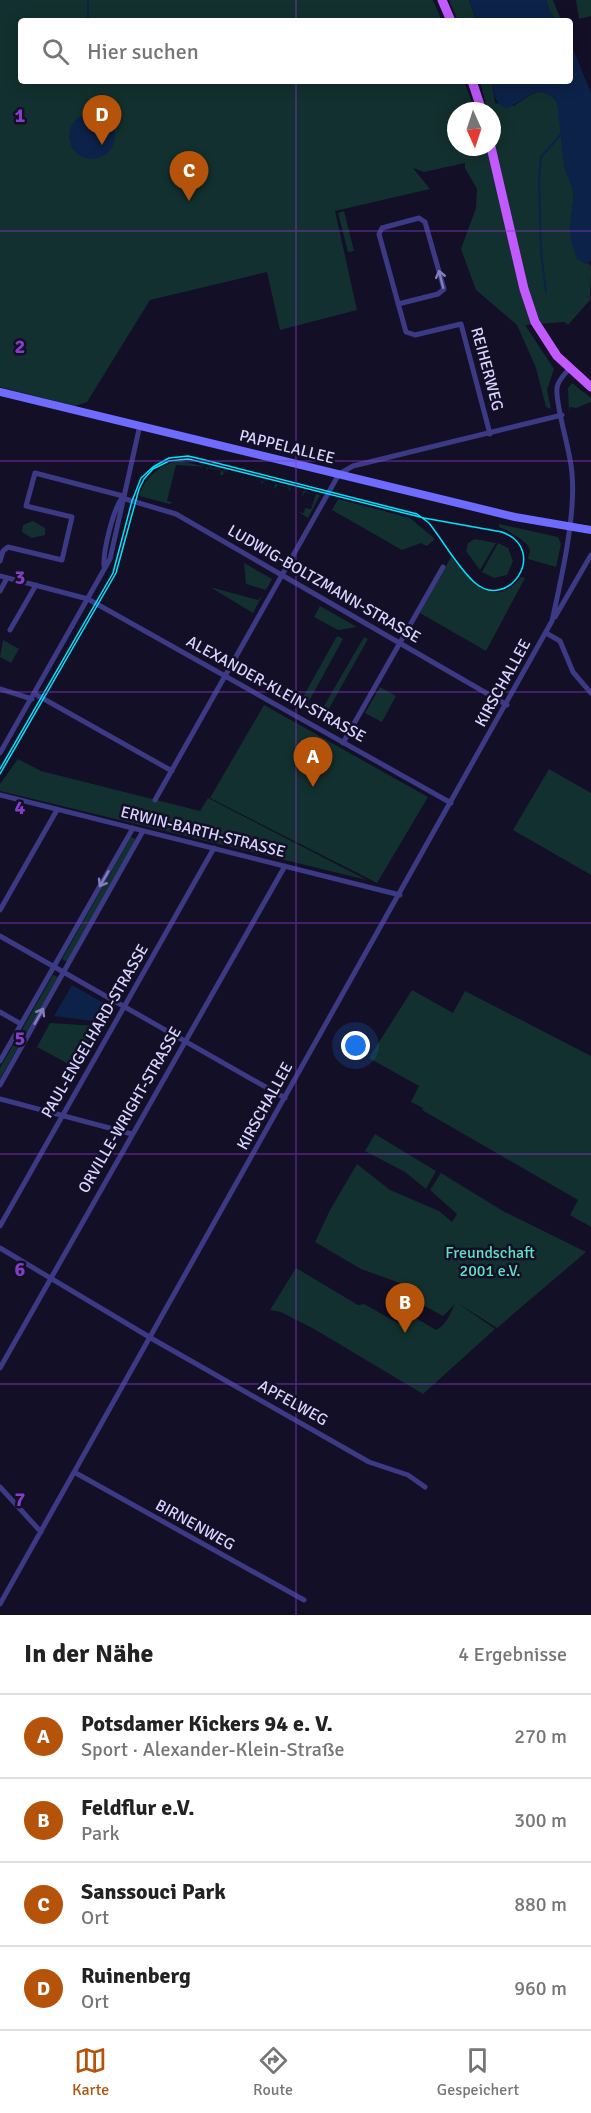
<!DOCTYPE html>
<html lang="de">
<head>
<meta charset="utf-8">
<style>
	body { margin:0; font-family:Signika,sans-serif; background:#f6f6f6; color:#222 }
	.compass { position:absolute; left:447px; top:102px; width:54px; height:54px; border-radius:50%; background:#fff; box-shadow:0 3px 15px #0003; rotate:177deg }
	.you { position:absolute; left:356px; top:1046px; width:21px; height:21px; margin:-15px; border:4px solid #fff; border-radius:50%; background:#1a73e8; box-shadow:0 0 0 9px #1a73e833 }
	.badge { display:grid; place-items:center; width:39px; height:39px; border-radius:50%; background:#b45309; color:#fff; font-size:20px; font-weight:700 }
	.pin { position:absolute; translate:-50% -50px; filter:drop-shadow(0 2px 3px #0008) }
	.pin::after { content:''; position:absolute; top:32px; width:21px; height:18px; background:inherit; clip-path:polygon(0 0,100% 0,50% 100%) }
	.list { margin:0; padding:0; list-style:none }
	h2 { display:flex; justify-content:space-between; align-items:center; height:78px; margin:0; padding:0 24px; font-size:26px }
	h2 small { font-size:20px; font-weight:400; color:#767676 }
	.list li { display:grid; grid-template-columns:39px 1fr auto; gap:18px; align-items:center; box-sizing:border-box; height:84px; padding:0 24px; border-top:2px solid #e0e0e0 }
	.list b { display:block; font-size:22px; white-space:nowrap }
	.list p { margin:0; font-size:20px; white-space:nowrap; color:#767676 }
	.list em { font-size:20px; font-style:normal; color:#767676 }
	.icon { flex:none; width:33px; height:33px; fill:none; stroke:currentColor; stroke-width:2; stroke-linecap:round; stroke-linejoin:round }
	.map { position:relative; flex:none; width:591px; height:1615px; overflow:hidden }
	.search { position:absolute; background:#fff; box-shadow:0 3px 15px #0003; left:18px; right:18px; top:18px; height:66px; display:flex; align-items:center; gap:15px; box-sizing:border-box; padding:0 21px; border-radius:6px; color:#767676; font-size:22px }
	.sheet { height:414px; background:#fff }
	nav { display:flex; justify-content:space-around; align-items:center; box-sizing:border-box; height:84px; border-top:2px solid #e0e0e0; background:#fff; font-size:16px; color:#767676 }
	nav a { display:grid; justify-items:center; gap:3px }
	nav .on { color:#b45309 }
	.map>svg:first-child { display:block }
	.green { fill:#12302f; fill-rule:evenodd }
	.water { fill:#0c2248 }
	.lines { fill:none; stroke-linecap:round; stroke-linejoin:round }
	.stream { stroke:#0c2248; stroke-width:2 }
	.street { stroke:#3d3a85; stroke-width:5 }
	.secondary { stroke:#6f6bff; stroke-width:8 }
	.primary { stroke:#c25bff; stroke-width:9 }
	.tram { stroke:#00e5ff; stroke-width:1.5 }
	.oneway { stroke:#837fbc }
	.grid { fill:none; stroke:#843dc5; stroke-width:1.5; stroke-opacity:0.55 }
	.labels { text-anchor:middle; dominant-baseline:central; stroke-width:5; stroke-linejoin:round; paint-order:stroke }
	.street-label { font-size:16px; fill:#d9d4ff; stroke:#130f26 }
	.park-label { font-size:16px; fill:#5fe0c0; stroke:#130f26 }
	.grid-label { font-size:20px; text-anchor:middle; font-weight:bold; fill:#843dc5; stroke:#130f26; stroke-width:5; stroke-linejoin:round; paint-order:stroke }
</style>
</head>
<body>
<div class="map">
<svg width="591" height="1615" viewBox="0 0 591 1615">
	<rect width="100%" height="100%" fill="#130f26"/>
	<path class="green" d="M0 0H433L442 21H21V81H464L475 110 486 105 480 81H492L495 103 514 106C530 95 542 83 557 102L574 194 570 228 586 264 589 263 591 267 590 300 568 325 564 322 525 325 554 369 547 390 551 409 546 407 536 368 517 325 476 290 461 249 476 208 477 189 465 168V163L424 172 413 168 430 189 335 211 357 310 280 330 267 272 150 300 87 402 75 406 0 387ZM456 111H492V147H456Z
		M449 0H469L476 21H458Z
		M546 0H553L561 20 565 21H557L550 12Z
		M576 0H591V16L579 19Z
		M344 211 354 251 348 252 338 213Z
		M572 383 591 398V402L576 408 570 407 569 412 568 388Z
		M181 461 320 495 308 518 299 512 304 513 305 508 311 509 316 494 305 492 302 496 303 491 291 488 288 492 289 488 278 485 274 489 275 484 264 481 261 485 262 481 224 471 223 475H220L221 470 209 467 206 471 207 467 176 465 167 501 172 502 170 504 139 496C145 477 161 463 181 461Z
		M338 499 410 518 435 539 427 546 421 543 402 550 332 510Z
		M33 521 45 528V535L32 538 22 532 23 525Z
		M499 524 558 537 561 544 556 567 528 559C528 556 530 554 530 551 530 542 507 530 499 527Z
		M475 539 496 543 480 570 466 551 468 543Z
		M498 543 508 548 513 561 507 575 494 578 482 572Z
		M451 557C469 579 494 612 521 577L525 578 486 651 420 613Z
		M244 563 272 579 266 590 246 584Z
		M210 587 258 600 262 596 253 613Z
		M320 606 357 627 338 630 314 617Z
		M337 636 343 639 309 701 303 697Z
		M364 637 368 639 322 721 317 718Z
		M3 640 19 649 11 663 0 657Z
		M380 687 396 696 382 722 365 713Z
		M264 705 428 797 377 883 210 798Z
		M18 759 41 771 200 811 208 798 367 880 0 791V784Z
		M549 769 591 793V875L513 830Z
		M131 837 136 839 67 962 62 959Z
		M53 975 58 977 0 1079V1068Z
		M412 990 453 1013 465 991 591 1056V1227L570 1215 578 1200 422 1110 423 1108 411 1102 419 1086 369 1058Z
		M50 1023 98 1026 74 1067 37 1047Z
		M375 1134 436 1171 426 1189 405 1172 365 1151Z
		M357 1164 390 1190 439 1211 452 1222 457 1214 430 1190 441 1173 503 1211 586 1252 497 1328 456 1302 495 1329 423 1394 314 1329 281 1312 270 1310 296 1268 358 1305 364 1304 407 1328 414 1317 436 1330C445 1327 451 1312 455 1304L443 1316 415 1301 400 1283 361 1269 315 1242 330 1210Z"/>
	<path class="water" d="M469 0H546L550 12 557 21H476Z
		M570 41 591 93V261L586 264 577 259 571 241 570 228 574 194 564 166 557 102C539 79 526 101 507 108 493 104 495 94 492 81H570Z
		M69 136a23 23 0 1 1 46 0a23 23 0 1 1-46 0Z
		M72 985 109 1006 100 1022 54 1016Z"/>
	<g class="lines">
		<path class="stream" d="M88 21V2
			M546 292 541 252 539 179 541 157 562 133"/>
		<path class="street" d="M398 304 438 294 444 289 425 222 419 218 382 228 379 234 406 332 415 335 461 324 490 434
			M122 498 176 514 507 705
			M0 561 3 551 8 547 62 560 72 517 26 506 35 473 123 496
			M104 566C103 551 113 510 122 498
			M0 576 88 599 451 803
			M0 591 7 578
			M555 617 591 555
			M10 630 36 585
			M546 633 560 641 573 672 591 693
			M0 689 32 699
			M35 694 172 771
			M343 743 443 567
			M0 753 110 559 140 425
			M0 795 400 895
			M155 800 339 474 353 466 562 415
			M0 910 57 810
			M0 936 285 1098
			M0 1012 21 1024
			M0 1061 133 828
			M0 1085 143 831
			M0 1099 132 1134
			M0 1226 214 848
			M0 1248 156 1341 369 1462 408 1475 425 1487
			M0 1368 285 866
			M74 1472 304 1600
			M0 1487 41 1532
			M0 1604 552 621C561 580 576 515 572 474 571 451 555 406 557 388 558 380 565 374 570 368"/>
		<path class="secondary" d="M0 392 515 517 591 530"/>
		<path class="primary" d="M442 0 451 21
			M472 81 482 111
			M491 147 524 289 535 322 557 356 591 387"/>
		<path class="tram" d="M0 769 113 573 132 501 141 478 153 467 169 458 188 456 201 459 417 514 429 523C444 542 456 565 474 582 508 613 550 550 502 532L424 518 201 462 188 459 169 461 153 469 144 479 139 489 116 573 0 774"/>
	</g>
	<defs><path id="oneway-shaft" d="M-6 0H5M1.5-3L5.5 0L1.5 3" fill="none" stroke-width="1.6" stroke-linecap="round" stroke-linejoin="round" transform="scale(1.5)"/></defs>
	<g class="oneway">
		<use href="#oneway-shaft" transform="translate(441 279) rotate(-104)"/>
		<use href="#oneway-shaft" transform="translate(104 879) rotate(120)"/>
		<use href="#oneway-shaft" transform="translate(39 1016) rotate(-61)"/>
	</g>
	<path class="grid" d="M296 0V21M296 81V1615M0 231H591M0 461H591M0 692H591M0 923H591M0 1154H591M0 1384H591"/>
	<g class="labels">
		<g class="street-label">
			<text transform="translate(487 369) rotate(75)">REIHERWEG</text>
			<text transform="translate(287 447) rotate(14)">PAPPELALLEE</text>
			<text transform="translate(324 584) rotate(30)">LUDWIG-BOLTZMANN-STRASSE</text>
			<text transform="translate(503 683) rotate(-61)">KIRSCHALLEE</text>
			<text transform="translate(276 689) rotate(29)">ALEXANDER-KLEIN-STRASSE</text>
			<text transform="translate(203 832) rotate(14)">ERWIN-BARTH-STRASSE</text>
			<text transform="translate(95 1031) rotate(-60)">PAUL-ENGELHARD-STRASSE</text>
			<text transform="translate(265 1106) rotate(-61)">KIRSCHALLEE</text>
			<text transform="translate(130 1110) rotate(-60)">ORVILLE-WRIGHT-STRASSE</text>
			<text transform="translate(293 1403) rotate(29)">APFELWEG</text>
			<text transform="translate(195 1525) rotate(29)">BIRNENWEG</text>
		</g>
		<g class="park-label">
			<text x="490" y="1253">Freundschaft<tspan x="490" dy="18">2001 e.V.</tspan></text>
		</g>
	</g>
	<g class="grid-label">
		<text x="20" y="122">1</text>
		<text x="20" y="353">2</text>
		<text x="20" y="584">3</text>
		<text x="20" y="814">4</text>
		<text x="20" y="1045">5</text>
		<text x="20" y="1276">6</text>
		<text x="20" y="1506">7</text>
	</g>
</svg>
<svg class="compass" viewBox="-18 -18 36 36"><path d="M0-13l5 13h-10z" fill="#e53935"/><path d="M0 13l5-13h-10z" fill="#767676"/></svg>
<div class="you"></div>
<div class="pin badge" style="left:313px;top:787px">A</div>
<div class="pin badge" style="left:405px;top:1333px">B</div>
<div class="pin badge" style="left:189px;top:201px">C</div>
<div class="pin badge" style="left:102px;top:145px">D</div>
<div class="search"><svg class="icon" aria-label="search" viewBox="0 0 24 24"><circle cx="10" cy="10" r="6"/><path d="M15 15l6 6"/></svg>Hier suchen</div>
</div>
<section class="sheet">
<h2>In der Nähe<small>4 Ergebnisse</small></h2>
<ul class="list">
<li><span class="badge">A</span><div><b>Potsdamer Kickers 94 e. V.</b><p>Sport · Alexander-Klein-Straße</p></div><em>270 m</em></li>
<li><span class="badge">B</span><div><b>Feldflur e.V.</b><p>Park</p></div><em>300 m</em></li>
<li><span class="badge">C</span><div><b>Sanssouci Park</b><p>Ort</p></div><em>880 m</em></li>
<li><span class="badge">D</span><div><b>Ruinenberg</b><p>Ort</p></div><em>960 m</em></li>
</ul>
</section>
<nav>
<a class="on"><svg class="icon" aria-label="map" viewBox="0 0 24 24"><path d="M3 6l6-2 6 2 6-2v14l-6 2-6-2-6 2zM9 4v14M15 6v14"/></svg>Karte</a>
<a><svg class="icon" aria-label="directions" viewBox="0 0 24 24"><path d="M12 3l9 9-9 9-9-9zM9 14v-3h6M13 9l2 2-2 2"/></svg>Route</a>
<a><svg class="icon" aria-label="saved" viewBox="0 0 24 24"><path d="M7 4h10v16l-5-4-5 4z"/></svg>Gespeichert</a>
</nav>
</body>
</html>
